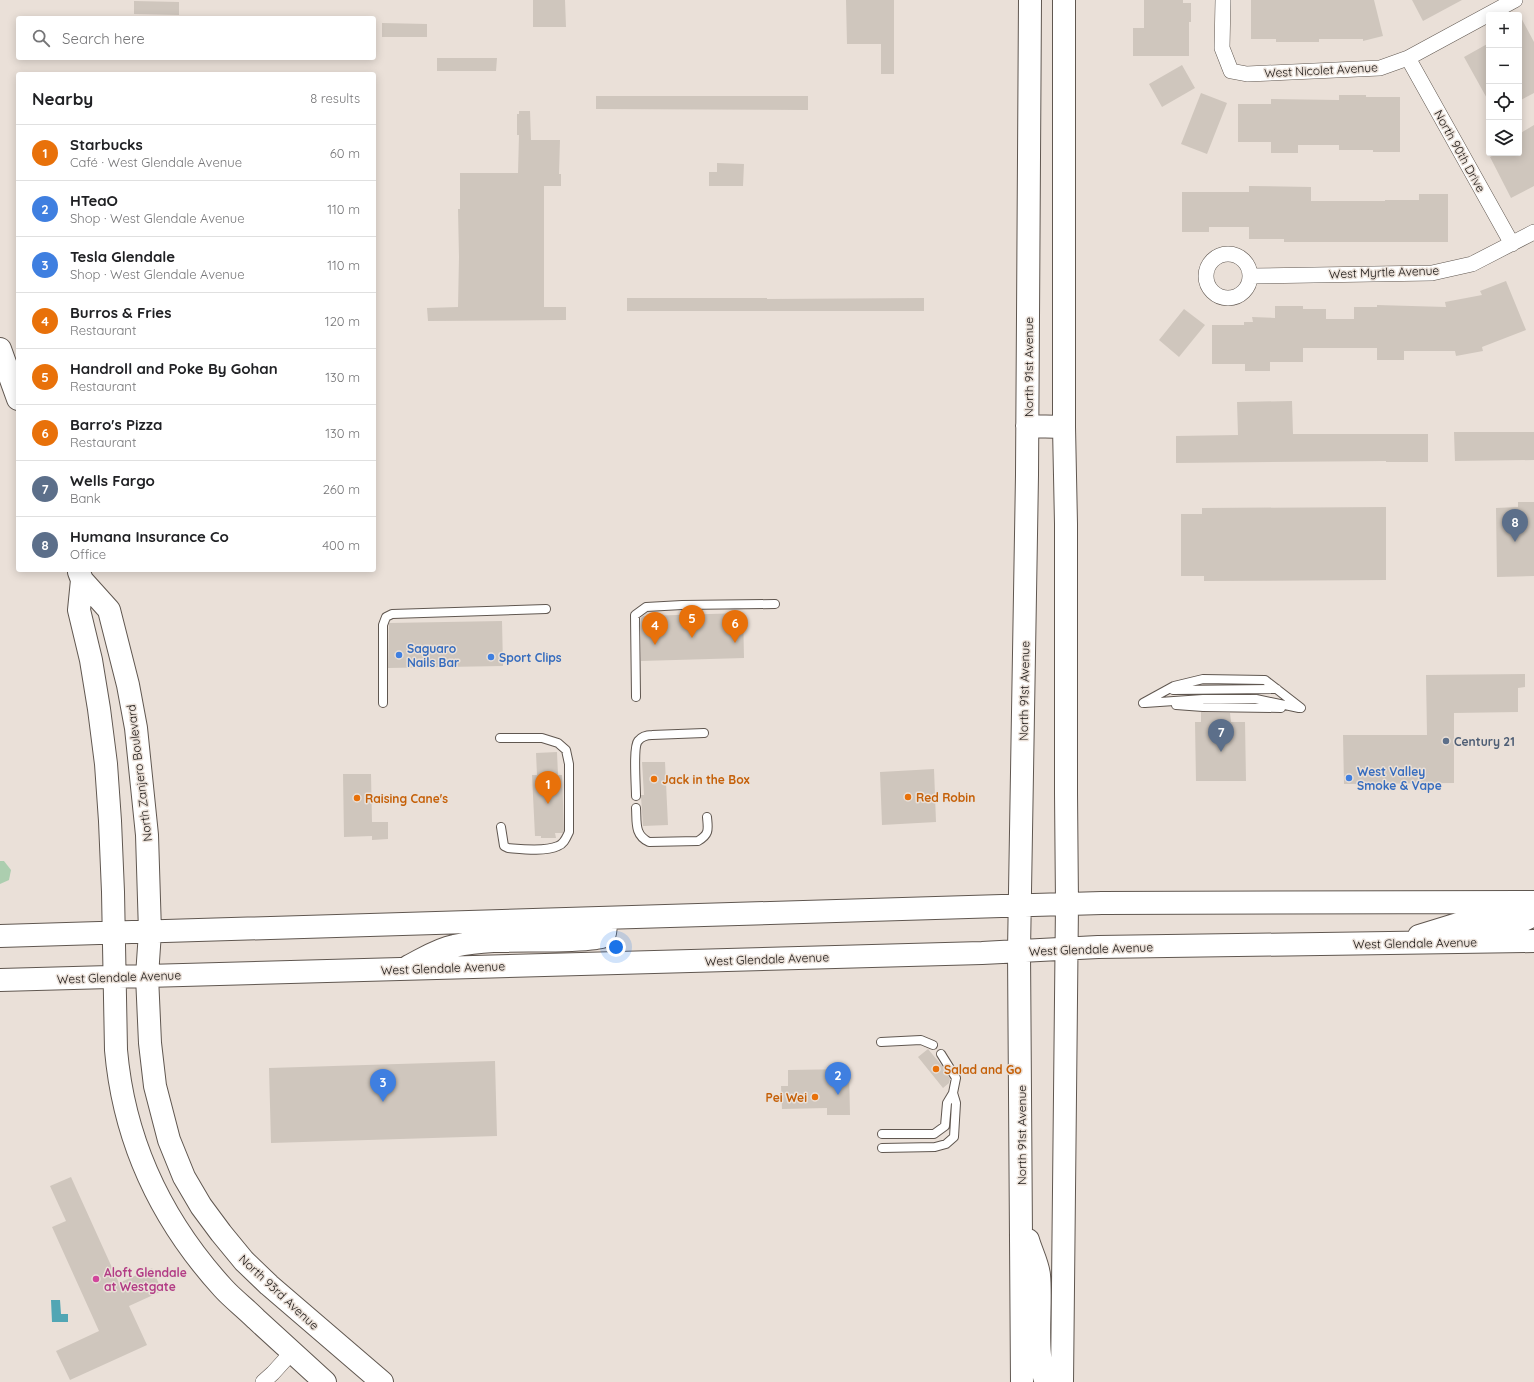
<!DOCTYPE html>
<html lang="en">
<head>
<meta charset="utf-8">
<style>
	body { margin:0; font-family:Quicksand,sans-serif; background:#f6f6f6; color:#202124 }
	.controls { position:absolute; right:12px; top:12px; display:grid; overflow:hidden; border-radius:4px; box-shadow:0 2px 10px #0003 }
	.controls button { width:36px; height:36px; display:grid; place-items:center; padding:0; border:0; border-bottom:1px solid #e0e0e0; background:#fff; color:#202124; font:20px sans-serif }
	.you { position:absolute; left:616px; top:947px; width:14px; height:14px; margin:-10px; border:3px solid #fff; border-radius:50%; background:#1a73e8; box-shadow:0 0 0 6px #1a73e833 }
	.badge { display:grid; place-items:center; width:26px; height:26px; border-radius:50%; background:#0f766e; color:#fff; font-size:13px; font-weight:700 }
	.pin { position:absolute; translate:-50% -33px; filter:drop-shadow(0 1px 2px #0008) }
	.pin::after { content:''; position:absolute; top:21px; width:14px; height:12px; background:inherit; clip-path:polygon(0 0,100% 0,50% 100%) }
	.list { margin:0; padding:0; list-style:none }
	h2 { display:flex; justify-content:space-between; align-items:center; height:52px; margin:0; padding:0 16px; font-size:17px }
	h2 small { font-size:13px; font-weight:400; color:#757577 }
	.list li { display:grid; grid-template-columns:26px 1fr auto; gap:12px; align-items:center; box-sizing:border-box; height:56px; padding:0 16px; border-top:1px solid #e0e0e0 }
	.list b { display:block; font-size:15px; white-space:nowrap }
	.list p { margin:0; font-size:13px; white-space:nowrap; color:#757577 }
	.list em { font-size:13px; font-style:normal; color:#757577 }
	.icon { flex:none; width:22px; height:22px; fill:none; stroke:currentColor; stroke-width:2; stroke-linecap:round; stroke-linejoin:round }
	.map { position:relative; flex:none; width:1534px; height:1382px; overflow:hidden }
	.search { position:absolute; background:#fff; box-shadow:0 2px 10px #0003; left:16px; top:16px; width:360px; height:44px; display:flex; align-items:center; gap:10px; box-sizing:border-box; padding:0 14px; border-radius:4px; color:#757577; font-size:15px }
	.panel { position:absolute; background:#fff; box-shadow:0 2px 10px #0003; left:16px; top:72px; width:360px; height:500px; border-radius:4px }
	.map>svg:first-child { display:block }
	.green { fill:#acceaf }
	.water { fill:#51a6b4 }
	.building { fill:#cfc6bd }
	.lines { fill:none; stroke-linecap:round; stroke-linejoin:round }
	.lane-casing { stroke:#605750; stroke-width:10 }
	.street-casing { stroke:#605750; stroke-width:16 }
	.secondary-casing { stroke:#605750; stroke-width:24 }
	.lane { stroke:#fff; stroke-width:8 }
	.street { stroke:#fff; stroke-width:15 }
	.secondary { stroke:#fff; stroke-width:22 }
	.shop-dot { fill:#3f7fe0; stroke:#eae0d8; stroke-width:1.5 }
	.service-dot { fill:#5c6f8a; stroke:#eae0d8; stroke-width:1.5 }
	.food-dot { fill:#e8710a; stroke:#eae0d8; stroke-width:1.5 }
	.hotel-dot { fill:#d1479c; stroke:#eae0d8; stroke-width:1.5 }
	.labels { text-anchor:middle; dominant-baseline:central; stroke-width:3; stroke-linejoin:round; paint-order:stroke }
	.street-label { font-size:12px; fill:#161210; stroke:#eae0d8 }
	.shop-label { font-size:12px; font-weight:bold; fill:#366cbe; stroke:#eae0d8; text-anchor:start }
	.service-label { font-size:12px; font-weight:bold; fill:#4e5e75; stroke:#eae0d8; text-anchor:start }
	.food-label { font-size:12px; font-weight:bold; fill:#c56008; stroke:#eae0d8; text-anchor:start }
	.hotel-label { font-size:12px; font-weight:bold; fill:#b23c85; stroke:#eae0d8; text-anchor:start }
</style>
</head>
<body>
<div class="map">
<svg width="1534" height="1382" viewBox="0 0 1534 1382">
	<rect width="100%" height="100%" fill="#eae0d8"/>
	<path class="green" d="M0 861H4L11 870 9 880 0 884Z"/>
	<path class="water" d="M51 1300H60L61 1314H68V1322H52Z"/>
	<path class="building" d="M533 0H565L566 27H533Z
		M846 0H894V74H881V44H847Z
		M1144 0H1183V3H1191V22H1189V56H1133V28H1144Z
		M1251 0H1374L1383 36 1363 41V39H1319V42H1276V39H1251Z
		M1412 0H1462L1423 21Z
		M134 1 179 2V15L134 14Z
		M1519 14 1534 42V93L1519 101Z
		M382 23 427 24V37H382Z
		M1489 43V102L1464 57Z
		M437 58H497L496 71H437Z
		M1182 65 1195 88 1162 107 1149 84Z
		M1201 93 1227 103 1207 154 1181 144Z
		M1339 95H1366V97H1400V152H1373V150H1339V145H1298V153H1271V142H1238V104H1271V99L1339 100Z
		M596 96H808V110L596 109Z
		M519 111H530L531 140H560L559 174H561V186H544V307H566V320L428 321 427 308 458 307 459 257 458 209H460V173H518L519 135H517V114H519Z
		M1534 125V186L1511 198 1490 157 1497 153H1519V134Z
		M717 163 744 164 743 186H709V172H717Z
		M1249 186 1311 187V201H1385V200H1419V194H1448V242H1284V239H1249V227H1209V232H1182V192H1249Z
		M1506 281 1526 330 1482 347 1483 351 1456 356 1455 351H1404V360H1377V348H1303V362H1270V371H1245V364H1212V325H1244V322H1253L1252 317 1275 318V306H1303V309H1326V319H1354V307H1377V305L1446 307 1445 302 1482 295 1480 291Z
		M627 298H767V299L924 298V311H627Z
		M1184 309 1205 325 1179 357 1159 340Z
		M1292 401 1293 434H1428V462H1386V461L1176 463V436L1238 435 1237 402Z
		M1454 432H1534V460L1455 461Z
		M1518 502H1534V576L1497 577 1496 508 1518 507Z
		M1386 507V580L1204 581V576H1181V514H1202V508Z
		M743 613 744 658 641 661V618L643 616Z
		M502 621 503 666 388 668 389 623Z
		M1525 674V687L1518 688V712L1454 713V783L1344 784 1343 735H1427L1426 675Z
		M1201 712 1230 713 1231 722H1245L1246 781H1196L1195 722H1201Z
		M557 752 558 775H562L564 831 563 833H555L556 838H541V836H535L532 775H537L536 753Z
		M642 762H665L668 825 643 826 641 797V795H644Z
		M934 769 936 822 882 825 880 772Z
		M343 774H371L372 822H388V839L372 840V836L344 837Z
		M928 1049 943 1067 950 1079 949 1083 943 1088 918 1057Z
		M495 1061 497 1136 271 1143 269 1068Z
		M849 1069 850 1115H827V1108L782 1109 781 1086H788V1070Z
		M71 1177 119 1283 152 1268 162 1291 129 1306 147 1345 70 1380 56 1351 99 1331 52 1227 66 1221 50 1186Z"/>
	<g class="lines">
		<g class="lane-casing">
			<path id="lane" d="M1173 690 1277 689
				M636 697 635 615 646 607 682 605 775 604
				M383 703V625L386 617 392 614 546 609
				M1143 703 1174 686 1203 679 1265 680 1301 708
				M1145 703 1203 699H1256L1299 708
				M1176 705 1203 707 1281 708
				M500 738H542L558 743 566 750 569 764V832C566 838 564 844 558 846 545 852 521 849 508 848L504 846 501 827
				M636 796C636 786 633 747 638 741 642 736 646 735 652 735L704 733
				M636 808C637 822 634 835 649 842L698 841C710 834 708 829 707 817
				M881 1042 921 1040 933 1045
				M882 1134H934L945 1126 947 1103 953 1093
				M882 1148 935 1147 946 1144 954 1137 956 1103 953 1093 956 1078 941 1054"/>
		</g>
		<g class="street-casing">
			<path id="street" d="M1223 0 1222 48 1231 71 1247 74 1380 68 1408 58 1515 0
				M1408 58 1512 244
				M1206 276a22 22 0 1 1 44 0a22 22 0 1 1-44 0Z
				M1250 276 1432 273 1472 264 1534 232
				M263 1382 273 1373 292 1352"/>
		</g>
		<g class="secondary-casing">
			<path id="secondary" d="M0 349 18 399
				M1027 426 1064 427
				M79 572 82 580 79 610 91 660 99 709 106 764 110 821 113 892 116 1050C124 1141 161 1220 223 1288 233 1299 245 1308 256 1319 279 1340 302 1361 325 1382
				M82 580 109 610 128 685 136 728 147 835 150 932 147 976 150 1043 155 1086 169 1140 184 1177 201 1206 221 1233 244 1261 269 1285 382 1382
				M0 936 1102 903 1534 902
				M1419 936 1458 924 1520 922 1534 915
				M409 966C423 959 438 949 454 946 500 936 549 944 596 938L602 937 605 933 607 918
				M0 980 982 953 1098 947 1534 941
				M1028 1240C1031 1251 1038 1264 1039 1275 1042 1306 1034 1355 1046 1382
				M1022 1382 1019 951 1027 475 1030 0
				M1062 1382 1067 904 1066 793V524L1064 427V0"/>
		</g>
		<use href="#lane" class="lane"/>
		<use href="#street" class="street"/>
		<use href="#secondary" class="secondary"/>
	</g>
	<g class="shop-dot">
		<circle cx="399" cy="655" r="4"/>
		<circle cx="491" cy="657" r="4"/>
		<circle cx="1349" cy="778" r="4"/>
	</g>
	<circle class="service-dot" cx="1446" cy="741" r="4"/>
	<g class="food-dot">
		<circle cx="654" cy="779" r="4"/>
		<circle cx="908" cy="797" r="4"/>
		<circle cx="357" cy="798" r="4"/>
		<circle cx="936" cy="1069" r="4"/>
		<circle cx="815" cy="1097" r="4"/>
	</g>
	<circle class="hotel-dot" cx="96" cy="1279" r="4"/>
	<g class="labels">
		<g class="street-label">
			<text transform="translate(1321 70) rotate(-3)">West Nicolet Avenue</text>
			<text transform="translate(1460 151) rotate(61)">North 90th Drive</text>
			<text transform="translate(1384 272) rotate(-2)">West Myrtle Avenue</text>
			<text transform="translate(1028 367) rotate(-90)">North 91st Avenue</text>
			<text transform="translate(1024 691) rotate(-89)">North 91st Avenue</text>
			<text transform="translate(139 773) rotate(-97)">North Zanjero Boulevard</text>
			<text transform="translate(1415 943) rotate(-1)">West Glendale Avenue</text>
			<text transform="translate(1091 949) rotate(-2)">West Glendale Avenue</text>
			<text transform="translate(767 959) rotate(-2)">West Glendale Avenue</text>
			<text transform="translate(443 968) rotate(-2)">West Glendale Avenue</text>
			<text transform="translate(119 977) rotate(-2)">West Glendale Avenue</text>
			<text transform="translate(1021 1135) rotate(-90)">North 91st Avenue</text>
			<text transform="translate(279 1292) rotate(43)">North 93rd Avenue</text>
		</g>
		<g class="shop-label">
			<text x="407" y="648">Saguaro<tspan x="407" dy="14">Nails Bar</tspan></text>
			<text x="499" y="657">Sport Clips</text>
			<text x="1357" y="771">West Valley<tspan x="1357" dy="14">Smoke &amp; Vape</tspan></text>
		</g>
		<g class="service-label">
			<text x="1454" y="741">Century 21</text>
		</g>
		<g class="food-label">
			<text x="662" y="779">Jack in the Box</text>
			<text x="916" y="797">Red Robin</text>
			<text x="365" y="798">Raising Cane's</text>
			<text x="944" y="1069">Salad and Go</text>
			<text x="807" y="1097" text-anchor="end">Pei Wei</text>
		</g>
		<g class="hotel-label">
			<text x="104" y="1272">Aloft Glendale<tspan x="104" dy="14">at Westgate</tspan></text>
		</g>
	</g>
</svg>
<div class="controls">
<button>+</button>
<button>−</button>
<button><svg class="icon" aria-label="locate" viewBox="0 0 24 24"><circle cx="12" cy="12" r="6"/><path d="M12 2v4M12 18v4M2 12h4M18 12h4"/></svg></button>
<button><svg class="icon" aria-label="layers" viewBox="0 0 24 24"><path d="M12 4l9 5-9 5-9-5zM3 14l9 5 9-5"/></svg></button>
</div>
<div class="you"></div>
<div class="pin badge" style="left:548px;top:804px;background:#e8710a">1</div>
<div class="pin badge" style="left:838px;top:1095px;background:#3f7fe0">2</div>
<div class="pin badge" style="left:383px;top:1102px;background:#3f7fe0">3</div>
<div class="pin badge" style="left:655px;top:645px;background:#e8710a">4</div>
<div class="pin badge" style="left:692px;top:638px;background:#e8710a">5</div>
<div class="pin badge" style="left:735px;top:643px;background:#e8710a">6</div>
<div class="pin badge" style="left:1221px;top:752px;background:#5c6f8a">7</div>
<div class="pin badge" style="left:1515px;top:542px;background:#5c6f8a">8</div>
<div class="search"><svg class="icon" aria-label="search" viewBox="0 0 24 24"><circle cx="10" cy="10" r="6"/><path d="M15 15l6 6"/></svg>Search here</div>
<section class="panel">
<h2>Nearby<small>8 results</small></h2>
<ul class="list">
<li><span class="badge" style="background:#e8710a">1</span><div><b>Starbucks</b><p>Café · West Glendale Avenue</p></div><em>60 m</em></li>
<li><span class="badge" style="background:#3f7fe0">2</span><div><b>HTeaO</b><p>Shop · West Glendale Avenue</p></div><em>110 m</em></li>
<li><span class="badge" style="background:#3f7fe0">3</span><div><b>Tesla Glendale</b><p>Shop · West Glendale Avenue</p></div><em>110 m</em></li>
<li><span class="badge" style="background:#e8710a">4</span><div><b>Burros &amp; Fries</b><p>Restaurant</p></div><em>120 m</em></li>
<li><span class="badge" style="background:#e8710a">5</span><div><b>Handroll and Poke By Gohan</b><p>Restaurant</p></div><em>130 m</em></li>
<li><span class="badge" style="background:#e8710a">6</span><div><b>Barro's Pizza</b><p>Restaurant</p></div><em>130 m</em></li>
<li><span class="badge" style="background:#5c6f8a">7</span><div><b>Wells Fargo</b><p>Bank</p></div><em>260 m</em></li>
<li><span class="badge" style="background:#5c6f8a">8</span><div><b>Humana Insurance Co</b><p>Office</p></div><em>400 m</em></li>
</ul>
</section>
</div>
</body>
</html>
